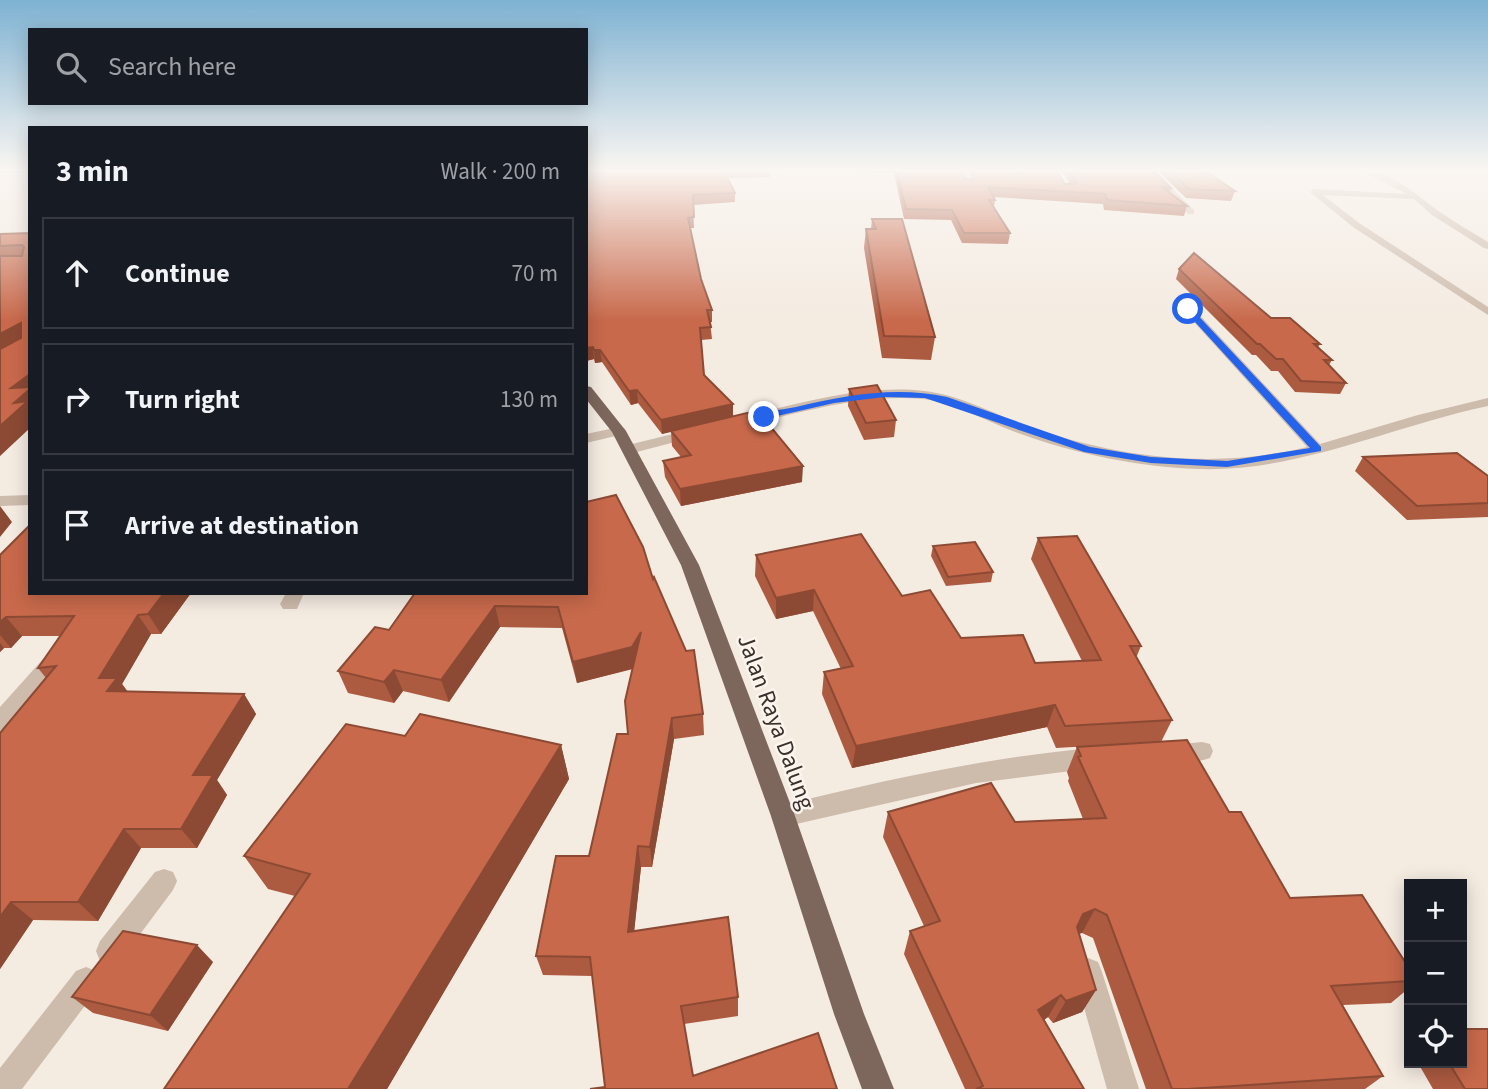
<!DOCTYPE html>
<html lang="en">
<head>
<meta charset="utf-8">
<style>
	body { margin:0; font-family:"Source Sans 3",sans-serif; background:#20242c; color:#f1f3f6 }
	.controls { position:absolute; right:21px; bottom:21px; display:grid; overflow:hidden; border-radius:0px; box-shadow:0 4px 18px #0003 }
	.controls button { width:63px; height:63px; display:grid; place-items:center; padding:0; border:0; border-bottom:2px solid #363941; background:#171b24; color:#f1f3f6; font:35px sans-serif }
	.stop { position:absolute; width:21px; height:21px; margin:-16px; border:5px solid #2563eb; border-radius:50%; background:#fff }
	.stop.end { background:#2563eb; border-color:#fff; box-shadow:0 2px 7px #0008 }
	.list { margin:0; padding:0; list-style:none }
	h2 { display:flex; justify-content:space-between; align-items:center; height:91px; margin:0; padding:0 28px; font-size:30px }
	h2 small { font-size:23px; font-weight:400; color:#9ea1a6 }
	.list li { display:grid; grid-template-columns:46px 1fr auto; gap:21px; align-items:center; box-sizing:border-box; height:112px; margin:0 14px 14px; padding:0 14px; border:2px solid #363941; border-radius:0px }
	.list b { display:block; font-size:26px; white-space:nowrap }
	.list em { font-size:23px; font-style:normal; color:#9ea1a6 }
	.icon { flex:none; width:38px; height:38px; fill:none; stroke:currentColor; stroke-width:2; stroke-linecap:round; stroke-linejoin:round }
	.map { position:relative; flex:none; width:1488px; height:1089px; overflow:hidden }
	.search { position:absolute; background:#171b24; box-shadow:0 4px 18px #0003; left:28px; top:28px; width:560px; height:77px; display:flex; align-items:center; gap:18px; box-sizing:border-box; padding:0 24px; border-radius:0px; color:#9ea1a6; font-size:26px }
	.panel { position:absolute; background:#171b24; box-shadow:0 4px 18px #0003; left:28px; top:126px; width:560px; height:469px; border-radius:0px }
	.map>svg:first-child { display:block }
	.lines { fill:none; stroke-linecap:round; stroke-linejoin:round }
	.stream { fill:#7fb0b2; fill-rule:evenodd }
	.minor { fill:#cdbbac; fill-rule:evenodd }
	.primary { fill:#7d675c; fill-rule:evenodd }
	.wall { fill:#ac5a40 }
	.shaded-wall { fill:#8c4a34 }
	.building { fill:#c8694b; stroke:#8c4a34; stroke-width:2 }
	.route { fill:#2563eb }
	.labels { text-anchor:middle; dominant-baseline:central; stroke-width:5; stroke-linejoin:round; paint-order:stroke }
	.near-street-label { font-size:24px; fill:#3b302b; stroke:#fbf5ee }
</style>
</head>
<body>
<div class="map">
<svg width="1488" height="1089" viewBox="0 0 1488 1089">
	<rect width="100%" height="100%" fill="#f4ebe1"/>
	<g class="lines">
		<path class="stream" d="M0 171H30V173H0Z"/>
		<path class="minor" d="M958 169H966L971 187H965Z
			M1144 169H1152L1194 210V214H1188Z
			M1358 169C1389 168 1417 196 1440 212 1456 223 1472 232 1488 242V249L1484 248 1432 215 1414 199 1323 195 1359 223 1488 307V315L1353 227 1310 192 1314 189 1407 194Z
			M1184 307H1192L1320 444 1418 415 1488 398V406C1392 426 1299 472 1199 469 1138 467 1076 454 1018 433 987 422 957 403 924 399 862 393 800 413 741 426L734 422 736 419C796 404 862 384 924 391 962 395 995 415 1030 427 1119 458 1215 470 1307 447L1184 311Z
			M619 427 624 428 626 431 624 434 586 443V434Z
			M693 429 700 433 698 436 629 454 621 449 624 446Z
			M30 495V505L0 506V496Z
			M286 593H304L297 609H283L280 604Z
			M50 656 57 659 60 664 57 669 8 728 0 731V707L43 659Z
			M1202 742 1210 744 1213 751 1210 758C1196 763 1177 765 1163 760L1160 753 1163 746Z
			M1094 748 1102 751 1105 758 1102 765 1094 768 976 783 783 827 774 824 771 816 774 808 783 805C886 780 988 757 1094 748Z
			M164 869 173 872 177 881 173 890 120 961 110 965 100 961 96 951 100 941 155 872Z
			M1088 958 1098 962 1102 972 1139 1089H1107L1074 972 1078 962Z
			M86 967 96 971 100 981 96 991 22 1089H0V1068L76 971Z"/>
		<path class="primary" d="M586 386 591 387 626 431 699 565 795 816 864 1014 894 1089H862L834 1014 771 816 681 565 612 432 586 399Z"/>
	</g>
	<path class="wall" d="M586 169H960L964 178 972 180 968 169H1055L1065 184H1070L1061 169H1152L1171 188 1170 193 1187 206 1184 216 1104 210 1103 204 994 197 995 200 994 207 1010 233 1008 244 962 243 951 220 904 219 894 173 770 170V177L728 178 735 193V202L693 205 694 228H690L701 279 712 310V322H710L712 339 701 340 704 375 733 416 802 482 681 506 665 477 663 461 681 457 672 446 671 431 662 434 638 403 631 405 602 362 595 363 594 359 586 361Z
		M1156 169H1202L1235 191 1231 201 1186 198Z
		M872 219 935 337 931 360 882 358 864 248 866 229H871Z
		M30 233 0 456V234Z
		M1179 269 1320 344 1318 347 1332 360 1329 365 1346 383 1340 394 1295 392 1278 371H1271L1256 355H1252L1176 279Z
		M849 389 896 420 894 437 864 440 848 406Z
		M1363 457 1488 476V517L1407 520 1355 471Z
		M1038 538 1141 646 1136 658 1172 720 1161 742 1229 812 1290 898 1409 968V988L1391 1003 1343 1005 1383 1076 1365 1089H1146L1093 938 1082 933H1079L1096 990 1082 1012 1053 1023 1048 1017 1044 1020 1084 1089H965L904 954 910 931 924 926 883 837 888 812 1015 822 1083 819 1068 781 1069 778 1067 772 1077 747 1142 743 1056 748 1047 727 852 768 822 694 824 672 841 669 813 611 776 619 755 576 756 555 902 596 961 638 1035 663 1082 661 1031 559Z
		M933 546 993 572 991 582 946 586 931 556Z
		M0 555 191 593 161 634H151L122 684 128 692 244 694 256 714 217 780 227 795 197 848H141L98 921 33 920 0 969V733L46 678 38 668 60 636H22L11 648H4L0 652Z
		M653 579 703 714 704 735 674 739 652 867H641L634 931 738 997V1016L684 1024 693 1076 837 1089 605 1087 592 976 543 975 536 956 589 856 628 734 633 669 577 683 562 628 500 627 449 702 403 691 394 703 348 693 338 671 389 630 415 593Z
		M405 736 561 745 569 779 387 1089H164L295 896 268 889 244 856Z
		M213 962 168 1031 93 1013 72 997Z
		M1418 1063H1462L1488 1089H1433Z"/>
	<path class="shaded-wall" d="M21 323 30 338 0 356V334Z
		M593 347 594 359 586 361V348Z
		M594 350H600L602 362 595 363Z
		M30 374V428L0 456V426L14 403 11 388Z
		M637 390 638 403 631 405 629 391Z
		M733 404V418L662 434 661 420Z
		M803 466 802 482 681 506 680 489Z
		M0 506 12 522 0 537Z
		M814 590 813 611 776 619V598Z
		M164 593H191L161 634 148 614Z
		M495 606 500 627 449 702 441 680Z
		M138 615 151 634 122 684 132 698 107 691 99 678Z
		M6 617 22 636 11 648 0 635V622Z
		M641 632 635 668 577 683 573 662Z
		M0 643 4 648 0 652Z
		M394 670 403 691 394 703 384 682Z
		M244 694 256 714 217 780 227 795 197 848 181 829 193 775Z
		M1055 705 1047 727 852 768 856 746Z
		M672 718 674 739 652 867 650 847Z
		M561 745 569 779 387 1089H348Z
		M124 829 141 848 98 921 78 902Z
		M638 846 641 867 632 952 628 932Z
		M11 902 33 920 0 969V917Z
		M1095 909 1082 933 1070 937 1083 914Z
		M197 945 213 962 168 1031 150 1015Z
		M1096 990 1082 1012 1053 1023 1066 1001Z
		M1061 995 1048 1017 1026 1031 1038 1010Z"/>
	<path class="building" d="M586 169H738H723L735 193 693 195 694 217 688 218 701 279 712 310H707L711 327 700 328 704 375 733 404 661 420 637 390 629 391 600 350H594L593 347 586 348Z
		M896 169H960L964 178 973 180 975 177 973 169H1055L1065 184H1075L1076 181 1068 169H1152L1171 188 1162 187 1187 206 1107 200 1105 194 988 187 995 200H989L1010 233H964L952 210 906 209Z
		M1168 169H1202L1235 191 1189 189Z
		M872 219H902L935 337 884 336 866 229H876Z
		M30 233V374L11 388 30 387V389L14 403 28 401 0 426V349L21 338V323L0 334V256H22L24 247 22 245 0 246V234Z
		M1194 253 1271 318H1290L1320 344H1314L1332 360H1324L1346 383 1301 381 1283 359H1276L1260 344H1257L1179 269Z
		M877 385 896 420 866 423 849 389Z
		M751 412 754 415 760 414 803 466 680 489 663 461 691 455 671 431Z
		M1457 453 1488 476V503L1417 506 1363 457Z
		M616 495 643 547 653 579 654 577 686 651 694 650 703 714 672 718 650 847 638 846 628 932 728 917 738 997 681 1006 693 1076 818 1033 837 1089H590L605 1087 590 957 536 956 556 856H589L617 734H628L625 701 641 632 632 647 573 662 558 607 495 606 441 680 394 670 384 682 338 671 375 627 389 630 415 593H586V502Z
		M30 525V593H164L148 614 138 615 99 678H117L107 691 244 694 193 775H213L181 829H124L78 902H11L0 917V733L56 666 38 668 74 616 6 617 0 622V555Z
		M861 534 902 596 930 590 961 638 1023 635 1035 663 1101 660 1038 538 1077 536 1141 646H1130L1172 720 1065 726 1055 705 856 746 824 672 853 666 814 590 776 598 756 555Z
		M975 542 993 572 948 577 933 546Z
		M420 714 561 745 348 1089H164L310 874 244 856 346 724 405 736Z
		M1187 740 1229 812H1241L1290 898 1362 895 1409 968V981L1331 986 1383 1076 1188 1089H1172L1107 915 1095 909 1083 914 1077 927 1096 990 1066 1001 1061 995 1038 1010 1084 1089H976L983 1086 910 931 940 921 888 812 991 783 1015 822 1106 818 1078 757 1081 756 1077 747Z
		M123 931 197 945 150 1015 72 997Z
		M1462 1029H1488V1089H1465L1449 1063H1462Z"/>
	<linearGradient id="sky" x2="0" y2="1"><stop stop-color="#7eb2d2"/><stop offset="0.53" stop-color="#faf6f2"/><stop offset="1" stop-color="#faf6f2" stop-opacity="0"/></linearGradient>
	<rect width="1488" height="321" fill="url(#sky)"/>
	<path class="route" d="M1185 308H1191L1321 447V451L1227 467 1151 463 1084 452 925 398 885 397 834 403 764 419 759 417C769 411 784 409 796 407 845 395 897 386 947 397L1090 447 1151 457 1227 461 1310 448 1185 311Z"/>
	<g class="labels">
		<g class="near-street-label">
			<text transform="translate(776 722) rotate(70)">Jalan Raya Dalung</text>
		</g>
	</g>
</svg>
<div class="controls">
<button>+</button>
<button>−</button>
<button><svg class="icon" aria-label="locate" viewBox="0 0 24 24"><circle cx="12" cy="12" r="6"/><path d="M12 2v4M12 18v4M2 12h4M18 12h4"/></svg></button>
</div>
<div class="stop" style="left:1188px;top:309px"></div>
<div class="stop end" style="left:764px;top:417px"></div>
<div class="search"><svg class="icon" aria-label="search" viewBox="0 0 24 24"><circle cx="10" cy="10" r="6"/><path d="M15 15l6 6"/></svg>Search here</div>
<section class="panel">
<h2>3 min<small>Walk · 200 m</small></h2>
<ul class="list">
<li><svg class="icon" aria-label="ahead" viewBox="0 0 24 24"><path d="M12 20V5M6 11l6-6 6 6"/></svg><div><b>Continue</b></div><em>70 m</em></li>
<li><svg class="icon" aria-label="right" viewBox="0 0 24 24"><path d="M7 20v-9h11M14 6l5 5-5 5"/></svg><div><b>Turn right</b></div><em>130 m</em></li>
<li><svg class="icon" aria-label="arrive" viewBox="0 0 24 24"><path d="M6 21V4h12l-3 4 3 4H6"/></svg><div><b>Arrive at destination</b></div></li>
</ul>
</section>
</div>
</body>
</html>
